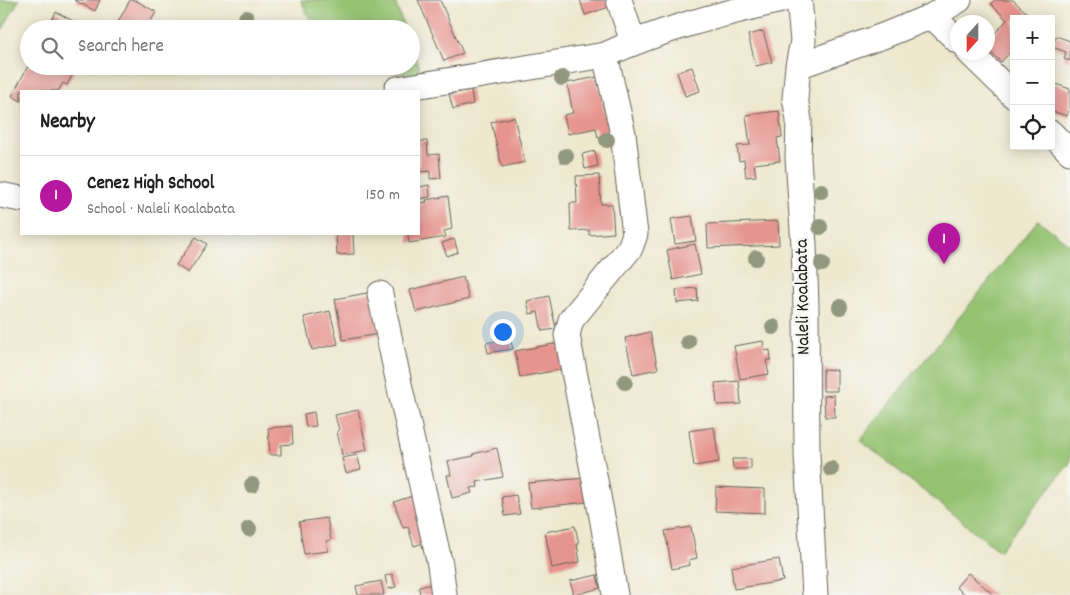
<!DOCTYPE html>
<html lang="en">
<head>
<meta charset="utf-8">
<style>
	body { margin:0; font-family:Dekko,sans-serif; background:#f2f2f2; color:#222 }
	.controls { position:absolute; right:15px; top:15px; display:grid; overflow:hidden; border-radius:0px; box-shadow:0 2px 12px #0003 }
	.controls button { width:45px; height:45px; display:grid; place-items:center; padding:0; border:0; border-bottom:1px solid #e0e0e0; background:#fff; color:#222; font:25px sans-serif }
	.compass { position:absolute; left:950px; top:15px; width:45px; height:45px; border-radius:50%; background:#fff; box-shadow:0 2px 12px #0003; rotate:201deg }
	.you { position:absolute; left:502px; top:331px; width:18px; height:18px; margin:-12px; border:4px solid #fff; border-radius:50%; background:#1a73e8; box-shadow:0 0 0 8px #1a73e833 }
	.badge { display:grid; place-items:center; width:32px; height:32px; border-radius:50%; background:#b5179e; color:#fff; font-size:16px; font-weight:700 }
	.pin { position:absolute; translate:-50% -41px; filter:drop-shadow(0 1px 2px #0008) }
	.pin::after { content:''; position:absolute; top:26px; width:18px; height:15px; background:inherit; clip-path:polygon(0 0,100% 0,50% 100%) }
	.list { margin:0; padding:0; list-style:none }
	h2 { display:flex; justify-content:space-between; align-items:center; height:65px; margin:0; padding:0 20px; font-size:21px }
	h2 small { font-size:16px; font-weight:400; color:#767676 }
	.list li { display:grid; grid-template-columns:32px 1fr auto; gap:15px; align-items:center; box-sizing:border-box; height:80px; padding:0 20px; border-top:1px solid #e0e0e0 }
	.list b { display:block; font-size:19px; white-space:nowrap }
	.list p { margin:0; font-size:16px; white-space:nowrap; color:#767676 }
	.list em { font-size:16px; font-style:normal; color:#767676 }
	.icon { flex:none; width:28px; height:28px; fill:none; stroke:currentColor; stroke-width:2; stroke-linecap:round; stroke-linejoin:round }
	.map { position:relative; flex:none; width:1070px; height:595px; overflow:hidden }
	.search { position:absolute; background:#fff; box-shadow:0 2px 12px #0003; left:20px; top:20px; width:400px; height:55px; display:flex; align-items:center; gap:12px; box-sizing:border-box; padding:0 18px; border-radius:28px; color:#767676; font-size:19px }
	.panel { position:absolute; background:#fff; box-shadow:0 2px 12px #0003; left:20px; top:90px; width:400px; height:145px; border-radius:0px }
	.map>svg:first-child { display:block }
	.green { fill:#95c372; stroke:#587047 }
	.building { fill:#e6948f }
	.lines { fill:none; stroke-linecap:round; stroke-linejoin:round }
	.minor-casing { stroke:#65635a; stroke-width:27 }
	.minor { stroke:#fff; stroke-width:25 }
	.tree { fill:#91987d }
	.labels { text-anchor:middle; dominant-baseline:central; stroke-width:5; stroke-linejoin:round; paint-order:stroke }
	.street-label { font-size:19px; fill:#1c1c1c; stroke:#f6f6f2 }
</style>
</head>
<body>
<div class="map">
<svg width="1070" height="595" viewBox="0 0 1070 595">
	<rect width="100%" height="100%" fill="#f6f6f2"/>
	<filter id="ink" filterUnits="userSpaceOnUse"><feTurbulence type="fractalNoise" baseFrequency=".02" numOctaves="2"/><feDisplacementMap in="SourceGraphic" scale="10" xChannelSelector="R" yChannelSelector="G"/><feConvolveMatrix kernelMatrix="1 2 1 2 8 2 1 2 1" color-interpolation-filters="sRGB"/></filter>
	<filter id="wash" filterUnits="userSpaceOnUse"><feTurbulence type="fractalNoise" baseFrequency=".0096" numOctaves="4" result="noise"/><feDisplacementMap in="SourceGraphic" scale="20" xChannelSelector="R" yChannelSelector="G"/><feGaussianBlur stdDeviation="1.12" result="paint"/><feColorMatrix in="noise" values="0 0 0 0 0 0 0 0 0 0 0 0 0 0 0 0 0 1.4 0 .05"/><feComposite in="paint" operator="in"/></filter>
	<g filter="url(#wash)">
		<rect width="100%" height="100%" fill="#ede8ce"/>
		<path class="green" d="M0 0H19L0 34Z
			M301 0H394L405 29H314Z
			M411 47 422 75 332 68 331 66H411Z
			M1038 220 1070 245V463L999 551 860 440Z"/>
		<g id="blocks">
			<path class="building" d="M74 0H100L95 11Z
				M130 0H135L156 12 147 29H114Z
				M418 0H440L463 53 444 61Z
				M580 0H610L612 6 585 15Z
				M995 0H1013L1033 19H1014V48L1001 62 988 50V41L1007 20 991 4Z
				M56 12 88 29H47Z
				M763 31 772 62 756 66 748 35Z
				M1056 36 1070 41V61L1064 59 1066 52 1052 47Z
				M28 66H77L67 85 63 83 58 91H21V101L12 96Z
				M692 67 700 91 685 96 677 72Z
				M597 77 605 114 611 113 615 134 598 138 596 128 568 134 564 115 573 113 567 83Z
				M1053 83 1070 89V106L1067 116 1051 111V87Z
				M471 90 473 104 453 109 449 94Z
				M779 111 782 137 777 138 780 161 754 164 756 176 746 177 744 160 739 161 737 146 750 145 746 115Z
				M514 117 525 162 502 167 491 122Z
				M419 141H427L428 155 439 154 441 178 430 179V171L419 172Z
				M595 151 598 166 585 169 582 154Z
				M599 175 601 204H612L614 233 589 235V230L571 231 570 203H577L576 176Z
				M429 185 430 197 419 199V187Z
				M448 196 452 229 444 231 446 237 409 243 408 234H419V203L427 202 426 200Z
				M692 216 696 241 675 244 671 219Z
				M778 221 779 245 708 248 707 224Z
				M336 234H353L354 254 337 255Z
				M196 237 207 244 188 273 176 265Z
				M454 239 458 252 447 256 442 243Z
				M695 244 701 274 673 280 667 250Z
				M463 277 469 299 416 312 410 290Z
				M697 288 698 301 677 303 676 290Z
				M372 292 379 334 343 340 335 299Z
				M549 296 556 329 542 331 538 312 530 314 527 301Z
				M330 311 338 344 312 350 304 317Z
				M650 332 658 369 633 374 625 338Z
				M510 338 513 349 488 353 486 343Z
				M763 341 765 351 770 350 771 360H766L769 374 740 379 734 346Z
				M559 343 564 369 520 377 515 351Z
				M823 369 837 370V391H823Z
				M739 381 741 404 717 405 715 383Z
				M834 395 835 417H825L824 396Z
				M358 410 367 450 342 455 337 431 339 430 335 415Z
				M314 412 316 426 306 427 304 414Z
				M292 426 293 444 281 445V455H270L268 428Z
				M714 427 719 462 694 466 689 431Z
				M497 448 503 477 477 482 478 487 470 488 472 493 452 498 447 475H451L448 461 474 456 473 454Z
				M357 455 361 469 346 473 342 458Z
				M732 459H751V469H733Z
				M586 478 588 502 531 508 528 483Z
				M716 487 765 489V513L715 511Z
				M415 495 430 541 414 546 408 527 403 528 394 502Z
				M516 495 520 514 505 516 502 497Z
				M327 518 331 540 326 541 328 551 304 554 299 522Z
				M575 526 579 544H577L580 562 552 568 545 532Z
				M691 527 697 558 689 560 690 565 672 569 665 531Z
				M779 559 783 581 734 589 731 567Z
				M968 573 994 595H966L956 587Z
				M392 574 396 587 388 589 385 576Z
				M597 575 600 588 574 595 570 581Z
				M381 581 384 595H358L356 586Z
				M432 584 434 595H420L419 587Z"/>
		</g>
	</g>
	<g filter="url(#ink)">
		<use href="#blocks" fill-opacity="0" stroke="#65635a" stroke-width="1"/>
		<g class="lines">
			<g class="minor-casing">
				<path id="minor" d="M619 0 633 42
					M799 0 803 41 798 66 795 98 799 120 798 158 804 245 806 307 807 454 815 595
					M932 16 958 41
					M969 52 1014 96
					M798 66 883 36 932 16 959 0
					M397 89 605 55
					M1051 133 1070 152
					M0 195 21 199
					M380 294 401 393 440 565 444 595
					M615 595 603 522 567 335 571 320 630 248 635 234 623 134 605 55C661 29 721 14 781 0"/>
			</g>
			<use href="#minor" class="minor"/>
		</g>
		<g class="tree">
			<circle cx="246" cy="18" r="8"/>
			<circle cx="562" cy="78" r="8"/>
			<circle cx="607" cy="140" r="8"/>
			<circle cx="566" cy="156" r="8"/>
			<circle cx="821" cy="191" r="8"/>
			<circle cx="820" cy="227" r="8"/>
			<circle cx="756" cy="258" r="8"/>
			<circle cx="822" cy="264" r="8"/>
			<circle cx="840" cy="307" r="8"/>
			<circle cx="773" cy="327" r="8"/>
			<circle cx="688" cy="342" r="8"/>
			<circle cx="625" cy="382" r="8"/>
			<circle cx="831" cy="469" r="8"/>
			<circle cx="252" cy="485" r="8"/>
			<circle cx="249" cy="529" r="8"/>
		</g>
	</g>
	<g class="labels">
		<g class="street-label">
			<text transform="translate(804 297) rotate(-91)">Naleli Koalabata</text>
		</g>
	</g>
</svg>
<div class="controls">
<button>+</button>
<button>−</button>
<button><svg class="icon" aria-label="locate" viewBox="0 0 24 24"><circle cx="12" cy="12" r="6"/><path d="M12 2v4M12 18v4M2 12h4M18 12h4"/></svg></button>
</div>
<svg class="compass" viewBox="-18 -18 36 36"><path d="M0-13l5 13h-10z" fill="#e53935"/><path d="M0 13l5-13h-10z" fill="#767676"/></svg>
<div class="you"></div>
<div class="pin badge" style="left:944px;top:264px">1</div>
<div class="search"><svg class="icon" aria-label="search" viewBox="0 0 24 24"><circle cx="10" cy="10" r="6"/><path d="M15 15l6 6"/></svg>Search here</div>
<section class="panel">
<h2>Nearby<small></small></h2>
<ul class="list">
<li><span class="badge">1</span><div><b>Cenez High School</b><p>School · Naleli Koalabata</p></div><em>150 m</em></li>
</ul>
</section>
</div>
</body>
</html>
